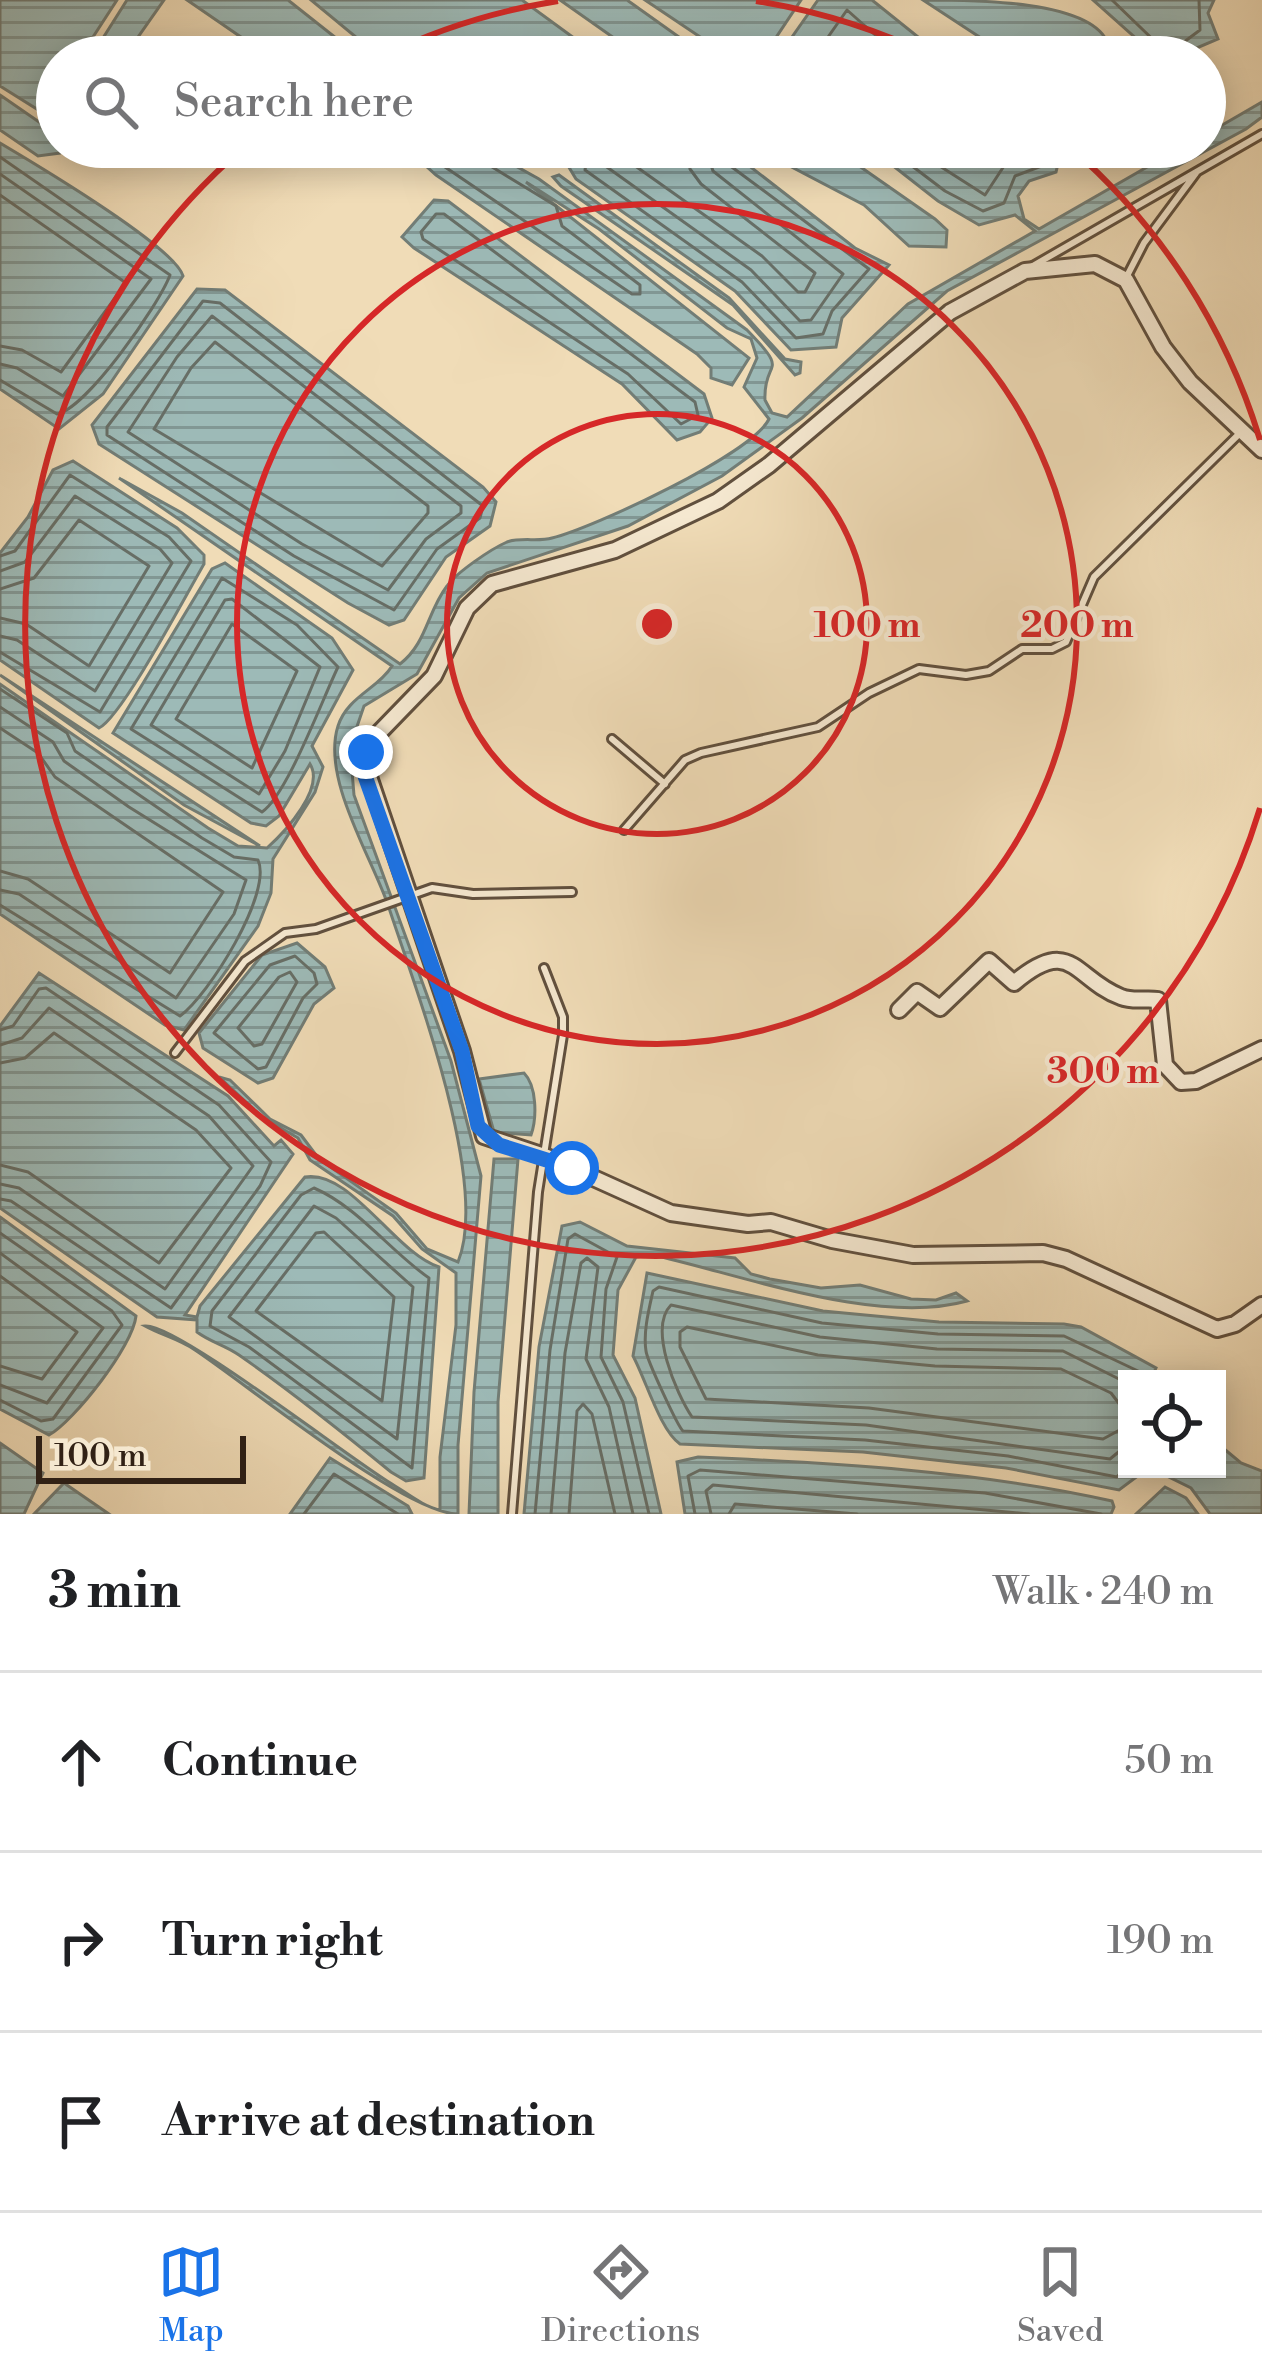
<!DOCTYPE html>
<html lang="en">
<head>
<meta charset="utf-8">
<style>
	body { margin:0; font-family:"Libre Bodoni",serif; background:#f6f6f6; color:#202124 }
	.controls { position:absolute; right:36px; bottom:36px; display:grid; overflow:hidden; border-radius:0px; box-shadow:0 6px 30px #0003 }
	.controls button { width:108px; height:108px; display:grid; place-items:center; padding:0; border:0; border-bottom:3px solid #e0e0e0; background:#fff; color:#202124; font:60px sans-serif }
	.scale { position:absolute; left:36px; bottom:30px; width:210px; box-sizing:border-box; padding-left:12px; border:6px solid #312115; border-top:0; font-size:33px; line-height:42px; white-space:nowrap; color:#312115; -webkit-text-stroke:9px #f5e8d0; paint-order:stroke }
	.stop { position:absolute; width:36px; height:36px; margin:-27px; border:9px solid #1a73e8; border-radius:50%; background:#fff }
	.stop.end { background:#1a73e8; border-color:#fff; box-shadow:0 3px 12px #0008 }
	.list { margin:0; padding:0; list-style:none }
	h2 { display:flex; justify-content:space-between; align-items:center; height:156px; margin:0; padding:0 48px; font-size:51px }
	h2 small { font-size:39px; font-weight:400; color:#757577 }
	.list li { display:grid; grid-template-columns:78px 1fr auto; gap:36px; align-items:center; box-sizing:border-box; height:180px; padding:0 48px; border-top:3px solid #e0e0e0 }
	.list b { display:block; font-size:45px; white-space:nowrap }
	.list em { font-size:39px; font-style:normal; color:#757577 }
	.icon { flex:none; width:66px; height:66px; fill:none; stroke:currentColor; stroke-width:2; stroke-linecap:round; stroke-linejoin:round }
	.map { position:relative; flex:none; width:1262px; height:1514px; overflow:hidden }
	.search { position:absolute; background:#fff; box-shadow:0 6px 30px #0003; left:36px; right:36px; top:36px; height:132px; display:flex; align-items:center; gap:30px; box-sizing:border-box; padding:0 42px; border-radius:66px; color:#757577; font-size:45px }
	.sheet { height:696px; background:#fff }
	nav { display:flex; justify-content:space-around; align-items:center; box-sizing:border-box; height:168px; border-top:3px solid #e0e0e0; background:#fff; font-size:33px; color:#757577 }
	nav a { display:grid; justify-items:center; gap:6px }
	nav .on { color:#1a73e8 }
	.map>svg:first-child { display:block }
	.water { fill:url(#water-rules); stroke:#727d76; stroke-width:3 }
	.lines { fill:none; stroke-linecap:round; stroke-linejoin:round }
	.shore { stroke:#676e66; stroke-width:3 }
	.lane-casing { stroke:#61503e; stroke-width:12 }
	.street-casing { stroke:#61503e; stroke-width:20 }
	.lane { stroke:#f5e8d0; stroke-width:6 }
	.street { stroke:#f5e8d0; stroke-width:14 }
	.route { stroke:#1a73e8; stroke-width:15 }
	.ring { fill:none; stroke:#d62828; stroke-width:6 }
	.centre { fill:#d62828; stroke:#f5e8d0; stroke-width:6 }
	.ring-label { font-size:36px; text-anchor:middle; font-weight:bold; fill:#d62828; stroke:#f5e8d0; stroke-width:9; stroke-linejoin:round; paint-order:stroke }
</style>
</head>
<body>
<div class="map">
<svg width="1262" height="1514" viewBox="0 0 1262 1514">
	<defs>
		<pattern id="water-rules" width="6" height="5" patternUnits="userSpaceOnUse" patternTransform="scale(3)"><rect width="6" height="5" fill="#9dbab7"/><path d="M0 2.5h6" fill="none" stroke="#819794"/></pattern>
	</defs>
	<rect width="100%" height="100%" fill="#f0dcb7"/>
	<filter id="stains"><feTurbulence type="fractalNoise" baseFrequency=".00167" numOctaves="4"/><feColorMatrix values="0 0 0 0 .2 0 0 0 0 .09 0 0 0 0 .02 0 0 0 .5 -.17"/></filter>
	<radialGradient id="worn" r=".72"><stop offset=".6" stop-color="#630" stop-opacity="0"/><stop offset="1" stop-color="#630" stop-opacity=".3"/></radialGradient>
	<path class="water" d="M0 0H117L80 57H57V92L40 111 0 86Z
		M127 0H164L124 57H91Z
		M187 0H288L360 57H270Z
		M311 0H522L600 57H380Z
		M560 0H627L707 57H641Z
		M645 0H801L763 57H730Z
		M818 0H872L943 57H778Z
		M923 0C974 0 1093 0 1108 44L1129 57H1010Z
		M1093 0H1214L1208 13 1218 39 1178 56 1157 57Z
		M0 95 42 124 57 109V147H64L60 153 38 156 0 130Z
		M1262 102V117L1246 129 947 291 802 418 722 476 628 526 487 573 459 598 417 674 364 706 350 747 354 795 451 1061 481 1176 458 1445V1514C405 1514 248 1385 195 1350 179 1339 161 1335 145 1326 176 1323 350 1459 392 1484 407 1493 424 1507 440 1510V1457L456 1325V1273L422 1249 393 1216 310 1160 298 1138 262 1117 219 1077 230 1080 270 1119 301 1135 319 1159 396 1213 427 1249 458 1262C490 1183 416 990 389 908 373 859 321 779 338 726 347 697 379 688 392 666L119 478 182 513 400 664C427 643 427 612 447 586 457 572 491 549 507 542 520 537 539 542 552 538 593 528 752 454 769 419L744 387 757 358 751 339 727 328 599 229 526 182 749 358 732 385 711 378V368L697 354 436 175 405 147H480L494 154 539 179 747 330C792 376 763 358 765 400L772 413 787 417 908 304 1035 231 1015 215 979 225 938 201 869 147H1062L1056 172 1029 181 1018 196 1024 219 1039 229 1182 147H1205V135Z
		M0 143C32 162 175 247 183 276L103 394 59 429 0 389Z
		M579 147H725L855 248 889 265 842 318 836 347 791 350 735 291 576 179 567 164Z
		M769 147H832L935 219 947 230 946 247 909 246 864 205 786 164Z
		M559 175 729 298 785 359 801 362 800 373 795 375 733 305 561 186 553 177Z
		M434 200 448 201 704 394 712 418 700 432 677 440 622 384 414 248 402 237Z
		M197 289 225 290 483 487 496 502 490 526 446 557 404 620 389 625 348 603 99 444 92 425Z
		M73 461 177 528 204 555V564C187 593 122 717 99 728L0 660V553L28 517 53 470Z
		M225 563 332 638 353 670 312 746 323 767 315 792 273 859 271 893 258 926 184 1030 165 1025 0 914V684L208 828 238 846 267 848C286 831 325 788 310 764L279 816 266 826 251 823 113 733 212 569Z
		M0 675 260 846 184 805Z
		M297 943 325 967 334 988 314 1004 273 1078 258 1083 203 1048 199 1033 262 955Z
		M39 973 228 1096 274 1146 281 1140 293 1154 185 1315 197 1317 200 1306 305 1177C350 1169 395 1253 439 1267L424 1478 406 1481 391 1472C341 1431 291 1391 239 1355 225 1345 210 1342 197 1332V1320L157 1317 0 1208V1026Z
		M524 1073C537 1086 537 1118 531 1135L494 1132 479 1079Z
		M494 1159H518L498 1402V1514H469L474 1392Z
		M0 1217 136 1316C133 1346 74 1421 49 1435L0 1409Z
		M580 1222 627 1246 735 1258 751 1274 770 1279 821 1288 860 1285 911 1299 936 1300 956 1293 967 1301C878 1326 742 1275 653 1255L636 1257 618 1290 613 1355 635 1398 661 1514H524L539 1347 562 1226Z
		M647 1273 823 1311 939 1322 1064 1324 1081 1327 1156 1368 1151 1379H1127L1122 1443 1127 1469H1136L1139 1475 1119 1490 1006 1468 863 1452 680 1444C660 1430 646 1380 633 1356Z
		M0 1443 43 1473 24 1514H0Z
		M1217 1443 1241 1463 1262 1471V1514H1210L1191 1488 1169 1477V1469H1217Z
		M698 1457C834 1463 979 1471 1112 1501L1114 1507 1111 1514H685L677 1462Z
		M330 1458 408 1506 412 1514H290Z
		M64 1483 109 1514H34Z
		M1165 1487 1186 1498 1198 1514H1136Z"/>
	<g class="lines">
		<path class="shore" d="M1112 0 1168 54 1200 30 1199 0
			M814 57 847 10 900 57
			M427 147 445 167 632 294H640V285L562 226 556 206 484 162 478 147
			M589 147 585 170 742 282 796 338 823 334 832 311 869 269 725 162 720 147
			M604 147V165L751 270 800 321 811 320 843 274 713 171 705 147
			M622 147 624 158 762 256 798 292H805L815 273 701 184 690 169 687 147
			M887 147 945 191 983 211 1004 203 1015 176 1047 164 1052 147
			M910 147 985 195 1004 166 1037 147
			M0 157 170 275C159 305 86 409 57 414L0 380
			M0 174 151 279 63 396 17 368 0 364
			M0 195 126 283 61 372 22 350 0 346
			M436 214H444L663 378 695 402 698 415 681 424 628 374 423 239 421 232Z
			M203 301 220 303 483 506 480 518 437 549 394 610 294 556 107 435V427Z
			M212 316 461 506V513L426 539 388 590 302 544 128 432 177 357Z
			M215 342 428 506V513L382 566 154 429 191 368Z
			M0 556 15 551 70 475 169 537 191 561 100 712 0 652
			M0 571 25 562 75 496 160 549 172 563 95 691 17 640 0 636
			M222 578 297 625 338 667C322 700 287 795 262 812L131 729Z
			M0 589 34 578 79 520 149 566 89 666 26 624 0 618
			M225 600 232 599 320 667 285 751 259 794 151 725Z
			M232 624 297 671 252 768 176 719Z
			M0 689 67 733 75 751 202 838 234 857 258 860C273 893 208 996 180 1016L0 905
			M0 707 53 742 64 761 129 807 246 880 234 914 176 998 19 894 0 890
			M0 728 38 753 55 777 223 892 170 973 28 879 0 871
			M295 956 314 973 317 984 303 998 266 1067 258 1069 214 1033 270 965Z
			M290 972 297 982 262 1044 254 1046 238 1028 279 977Z
			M0 1030 13 1026 39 989 46 988 219 1105 271 1162 260 1186 171 1308 11 1201 0 1199
			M0 1045 22 1038 49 1008 209 1116 253 1166 165 1289 19 1188 0 1184
			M0 1063 25 1058 54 1033 196 1130 231 1168 159 1263 28 1172 0 1165
			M314 1188C358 1207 390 1251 429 1278L412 1468 249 1347 210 1326 212 1311 301 1195Z
			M314 1206 336 1218 413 1287 397 1439 229 1317Z
			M324 1232 394 1297 382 1401 256 1311 316 1233Z
			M0 1233 112 1311 122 1325 53 1419 41 1421 0 1400
			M0 1253 103 1328 47 1403 0 1385
			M0 1276 77 1332 42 1379 0 1366
			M1127 1383 1063 1351 937 1349 820 1337 671 1305C648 1328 676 1393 692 1417L866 1425 1110 1459 1127 1445
			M1127 1414 1111 1393 1061 1369 935 1366 818 1355 687 1327 680 1332V1347L706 1399 869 1408 1103 1439 1127 1426
			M1127 1466 1117 1477 1008 1456 865 1440 683 1431C678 1427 647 1360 646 1351 643 1332 649 1309 653 1291L659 1287 822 1323 938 1334 1064 1336 1138 1371 1142 1379
			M304 1514 334 1474 398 1514
			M535 1514 550 1350 568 1239 575 1234 617 1257 606 1289 601 1357 623 1402 649 1514
			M551 1514 565 1353 581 1263 587 1258 598 1267 586 1359 609 1407 633 1514
			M569 1514 577 1411 583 1404 592 1414 615 1514
			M695 1514 688 1476 700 1470 985 1493 1101 1514
			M711 1514 706 1491 713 1485 1029 1514
			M729 1514 735 1504 857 1514"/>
		<g class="lane-casing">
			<path id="lane" d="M1031 267 1262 134
				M1127 276 1144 243 1196 173
				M612 739 665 784
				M624 830 685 760 701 753 818 727 869 693 919 669 966 675 989 671 1022 649H1052L1066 642 1094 577 1239 434
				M175 1053 245 961 285 933 316 929 432 888 473 894 572 892
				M512 1514 538 1192 563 1035V1017L544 968"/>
		</g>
		<g class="street-casing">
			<path id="street" d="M1262 450 1190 382 1163 347 1126 280 1095 264 1025 271 950 312 769 465 718 501 615 550 492 584 467 608 434 676 372 740 364 762 462 1051 484 1136 547 1157 671 1213 748 1224 771 1222 832 1240 913 1255 1043 1253 1066 1259 1217 1329 1235 1324 1262 1305
				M899 1010 917 992 940 1008 989 961 1014 983C1072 934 1074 979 1121 997 1133 1002 1146 998 1158 1000L1165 1065 1181 1082 1196 1081 1262 1049"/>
		</g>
		<use href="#lane" class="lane"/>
		<use href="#street" class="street"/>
	</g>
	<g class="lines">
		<path class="route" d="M366 752 365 776 462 1051 478 1126 499 1145 572 1168"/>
	</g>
	<g class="ring">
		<circle cx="657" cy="624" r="210"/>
		<circle cx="657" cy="624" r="420"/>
		<path d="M1260 808A631 631 0 1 1 243 148M380 57A631 631 0 0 1 558 1M756 1A631 631 0 0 1 934 57M1071 148A631 631 0 0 1 1260 440"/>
	</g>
	<circle cx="657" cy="624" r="18" class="centre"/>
	<g class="ring-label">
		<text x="867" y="637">100 m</text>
		<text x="1077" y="637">200 m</text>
		<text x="1103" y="1083">300 m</text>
	</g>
	<rect width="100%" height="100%" filter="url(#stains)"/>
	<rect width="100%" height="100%" fill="url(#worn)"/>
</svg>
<div class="controls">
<button><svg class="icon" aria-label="locate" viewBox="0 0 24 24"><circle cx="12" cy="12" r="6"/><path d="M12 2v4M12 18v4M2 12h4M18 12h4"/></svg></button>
</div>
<div class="scale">100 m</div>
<div class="stop" style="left:572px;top:1168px"></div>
<div class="stop end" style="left:366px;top:752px"></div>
<div class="search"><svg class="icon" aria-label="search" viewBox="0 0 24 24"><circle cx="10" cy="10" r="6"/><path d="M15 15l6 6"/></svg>Search here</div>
</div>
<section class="sheet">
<h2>3 min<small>Walk · 240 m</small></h2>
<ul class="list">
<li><svg class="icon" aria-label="ahead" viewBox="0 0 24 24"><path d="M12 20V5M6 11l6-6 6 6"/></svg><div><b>Continue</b></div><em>50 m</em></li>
<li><svg class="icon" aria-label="right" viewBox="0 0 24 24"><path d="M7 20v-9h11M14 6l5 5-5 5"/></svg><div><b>Turn right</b></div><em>190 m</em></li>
<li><svg class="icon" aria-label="arrive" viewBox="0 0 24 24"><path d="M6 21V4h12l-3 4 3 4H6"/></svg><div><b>Arrive at destination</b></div></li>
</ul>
</section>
<nav>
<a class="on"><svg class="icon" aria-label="map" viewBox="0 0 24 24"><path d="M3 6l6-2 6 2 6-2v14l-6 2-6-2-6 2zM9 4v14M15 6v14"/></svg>Map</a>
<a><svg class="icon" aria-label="directions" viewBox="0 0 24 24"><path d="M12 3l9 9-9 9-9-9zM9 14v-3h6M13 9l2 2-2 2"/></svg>Directions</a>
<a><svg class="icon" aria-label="saved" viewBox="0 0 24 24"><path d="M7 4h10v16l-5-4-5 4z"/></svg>Saved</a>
</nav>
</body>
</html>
